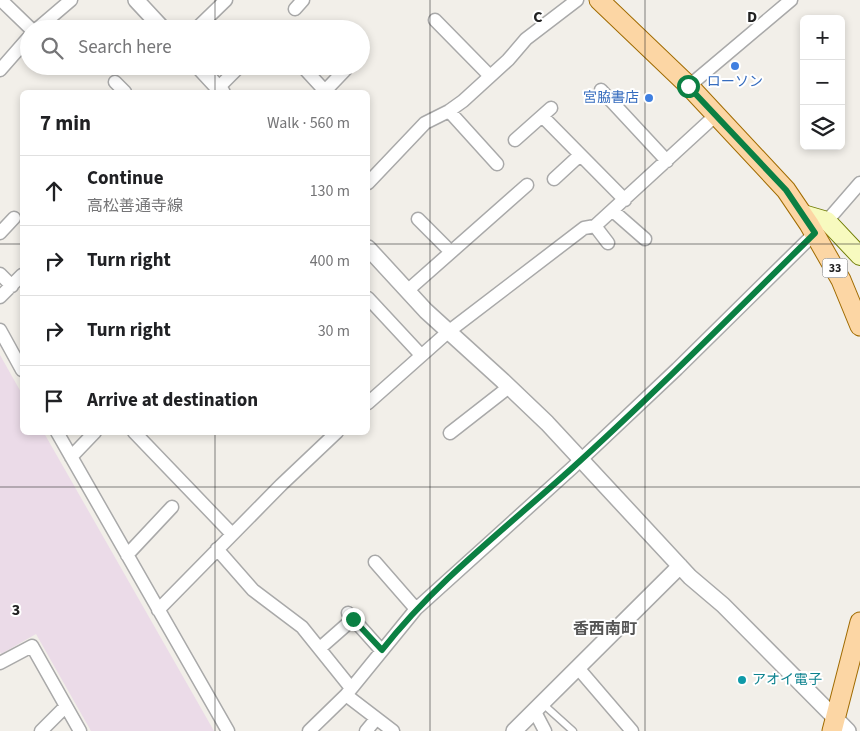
<!DOCTYPE html>
<html lang="en">
<head>
<meta charset="utf-8">
<style>
	body { margin:0; font-family:"Source Sans 3","Noto Sans JP",sans-serif; background:#f2f2f2; color:#202124 }
	.controls { position:absolute; right:15px; top:15px; display:grid; overflow:hidden; border-radius:8px; box-shadow:0 2px 8px #0003 }
	.controls button { width:45px; height:45px; display:grid; place-items:center; padding:0; border:0; border-bottom:1px solid #e0e0e0; background:#fff; color:#202124; font:25px sans-serif }
	.stop { position:absolute; width:15px; height:15px; margin:-11px; border:4px solid #0b8043; border-radius:50%; background:#fff }
	.stop.end { background:#0b8043; border-color:#fff; box-shadow:0 1px 5px #0008 }
	.list { margin:0; padding:0; list-style:none }
	h2 { display:flex; justify-content:space-between; align-items:center; height:65px; margin:0; padding:0 20px; font-size:21px }
	h2 small { font-size:16px; font-weight:400; color:#757577 }
	.list li { display:grid; grid-template-columns:32px 1fr auto; gap:15px; align-items:center; box-sizing:border-box; height:70px; padding:0 20px; border-top:1px solid #e0e0e0 }
	.list b { display:block; font-size:19px; white-space:nowrap }
	.list p { margin:0; font-size:16px; white-space:nowrap; color:#757577 }
	.list em { font-size:16px; font-style:normal; color:#757577 }
	.icon { flex:none; width:28px; height:28px; fill:none; stroke:currentColor; stroke-width:2; stroke-linecap:round; stroke-linejoin:round }
	.map { position:relative; flex:none; width:860px; height:731px; overflow:hidden }
	.search { position:absolute; background:#fff; box-shadow:0 2px 8px #0003; left:20px; top:20px; width:350px; height:55px; display:flex; align-items:center; gap:12px; box-sizing:border-box; padding:0 18px; border-radius:28px; color:#757577; font-size:19px }
	.panel { position:absolute; background:#fff; box-shadow:0 2px 8px #0003; left:20px; top:90px; width:350px; height:345px; border-radius:8px }
	.map>svg:first-child { display:block }
	.railway { fill:#ebdbe8 }
	.lines { fill:none; stroke-linecap:round; stroke-linejoin:round }
	.service-casing { stroke:#a9a9a9; stroke-width:9 }
	.minor-casing { stroke:#a9a9a9; stroke-width:15 }
	.tertiary-casing { stroke:#a9a9a9; stroke-width:18 }
	.secondary-casing { stroke:#707d05; stroke-width:20 }
	.primary-casing { stroke:#a06b00; stroke-width:21 }
	.service { stroke:#fff; stroke-width:6 }
	.minor { stroke:#fff; stroke-width:12 }
	.tertiary { stroke:#fff; stroke-width:15 }
	.secondary { stroke:#f7fabf; stroke-width:18 }
	.primary { stroke:#fcd6a4; stroke-width:19 }
	.route { stroke:#0b8043; stroke-width:6 }
	.grid { fill:none; stroke:#222; stroke-width:1; stroke-opacity:0.55 }
	.shop-dot { fill:#3f7fe0; stroke:#fff; stroke-width:2 }
	.culture-dot { fill:#0f9aa8; stroke:#fff; stroke-width:2 }
	.labels { text-anchor:middle; dominant-baseline:central; stroke-width:4; stroke-linejoin:round; paint-order:stroke }
	.shield { fill:#fff; stroke:#646464; stroke-width:1 }
	.shield-label { font-size:12px; font-weight:bold; fill:#222 }
	.shop-label { font-size:14px; fill:#366cbe; stroke:#fff }
	.culture-label { font-size:14px; fill:#0d838f; stroke:#fff; text-anchor:start }
	.quarter-label { font-size:16px; font-weight:bold; fill:#555; stroke:#fff }
	.grid-label { font-size:16px; text-anchor:middle; font-weight:bold; fill:#222; stroke:#fff; stroke-width:4; stroke-linejoin:round; paint-order:stroke }
</style>
</head>
<body>
<div class="map">
<svg width="860" height="731" viewBox="0 0 860 731">
	<rect width="100%" height="100%" fill="#f2efe9"/>
	<path class="railway" d="M0 355 22 394V432L44 433 214 731H91L36 634 1 654 0 652Z"/>
	<g class="lines">
		<g class="service-casing">
			<path id="service" d="M543 704 573 731"/>
		</g>
		<g class="minor-casing">
			<path id="minor" d="M1 0 31 29
				M295 9 303 0
				M435 20 490 76
				M37 29 71 0
				M196 29 226 0
				M302 66 325 91
				M0 70 29 37
				M115 82 125 92
				M689 86 791 0
				M218 88 240 66
				M601 90 667 161
				M324 92 346 69
				M449 111 497 164
				M543 117 625 200
				M515 140 551 108
				M554 179 580 155
				M368 183 425 123 449 111 463 101 508 60 526 39 577 0
				M613 211 645 239
				M418 219 451 252
				M827 221 860 183
				M595 226 608 243
				M0 233 14 218
				M0 274 12 286
				M407 291 527 185
				M0 297 22 275
				M368 298 421 355
				M0 330 22 370
				M368 403 448 332 584 228 595 226 716 115
				M57 432 228 731
				M134 432 232 534
				M450 433 509 387
				M71 457 95 432
				M217 549 253 590 302 627 351 688
				M127 555 172 507
				M375 562 416 609
				M158 610 281 485 337 432
				M348 613 381 650
				M320 648 353 619
				M0 663 32 646 80 731
				M578 668 632 731
				M346 695 393 731
				M535 712 545 731
				M41 731 66 706
				M309 731 346 695 416 609 572 468 677 369 815 233
				M366 731 376 719"/>
		</g>
		<g class="tertiary-casing">
			<path id="tertiary" d="M136 0 163 29
				M198 66 222 92
				M368 248 426 311 503 381 547 423 690 577 723 605 848 731
				M514 731 680 566"/>
		</g>
		<g class="secondary-casing">
			<path id="secondary" d="M803 214 827 221 860 256"/>
		</g>
		<g class="primary-casing">
			<path id="primary" d="M599 0 689 86 786 190 809 224 841 280 860 326
				M832 731 860 622"/>
		</g>
		<use href="#service" class="service"/>
		<use href="#minor" class="minor"/>
		<use href="#tertiary" class="tertiary"/>
		<use href="#secondary" class="secondary"/>
		<use href="#primary" class="primary"/>
	</g>
	<g class="lines">
		<path class="route" d="M353 619 382 650C435 582 506 528 570 470 654 394 734 313 815 233L786 190 688 86"/>
	</g>
	<path class="grid" d="M215 0V29M430 0V731M645 0V731M215 66V92M0 244H22M368 244H860M215 432V731M0 487H860"/>
	<g class="shop-dot">
		<circle cx="735" cy="66" r="5"/>
		<circle cx="649" cy="98" r="5"/>
	</g>
	<circle class="culture-dot" cx="742" cy="680" r="5"/>
	<g class="labels">
		<rect class="shield" x="822.5" y="258.5" width="25" height="19" rx="4"/>
		<g class="shield-label">
			<text x="835" y="268">33</text>
		</g>
		<g class="shop-label">
			<text x="735" y="82">ローソン</text>
			<text x="639" y="98" text-anchor="end">宮脇書店</text>
		</g>
		<g class="culture-label">
			<text x="752" y="680">アオイ電子</text>
		</g>
		<g class="quarter-label">
			<text x="605" y="629">香西南町</text>
		</g>
	</g>
	<g class="grid-label">
		<text x="538" y="22">C</text>
		<text x="752" y="22">D</text>
		<text x="16" y="615">3</text>
	</g>
</svg>
<div class="controls">
<button>+</button>
<button>−</button>
<button><svg class="icon" aria-label="layers" viewBox="0 0 24 24"><path d="M12 4l9 5-9 5-9-5zM3 14l9 5 9-5"/></svg></button>
</div>
<div class="stop" style="left:688px;top:86px"></div>
<div class="stop end" style="left:353px;top:619px"></div>
<div class="search"><svg class="icon" aria-label="search" viewBox="0 0 24 24"><circle cx="10" cy="10" r="6"/><path d="M15 15l6 6"/></svg>Search here</div>
<section class="panel">
<h2>7 min<small>Walk · 560 m</small></h2>
<ul class="list">
<li><svg class="icon" aria-label="ahead" viewBox="0 0 24 24"><path d="M12 20V5M6 11l6-6 6 6"/></svg><div><b>Continue</b><p>高松善通寺線</p></div><em>130 m</em></li>
<li><svg class="icon" aria-label="right" viewBox="0 0 24 24"><path d="M7 20v-9h11M14 6l5 5-5 5"/></svg><div><b>Turn right</b></div><em>400 m</em></li>
<li><svg class="icon" aria-label="right" viewBox="0 0 24 24"><path d="M7 20v-9h11M14 6l5 5-5 5"/></svg><div><b>Turn right</b></div><em>30 m</em></li>
<li><svg class="icon" aria-label="arrive" viewBox="0 0 24 24"><path d="M6 21V4h12l-3 4 3 4H6"/></svg><div><b>Arrive at destination</b></div></li>
</ul>
</section>
</div>
</body>
</html>
